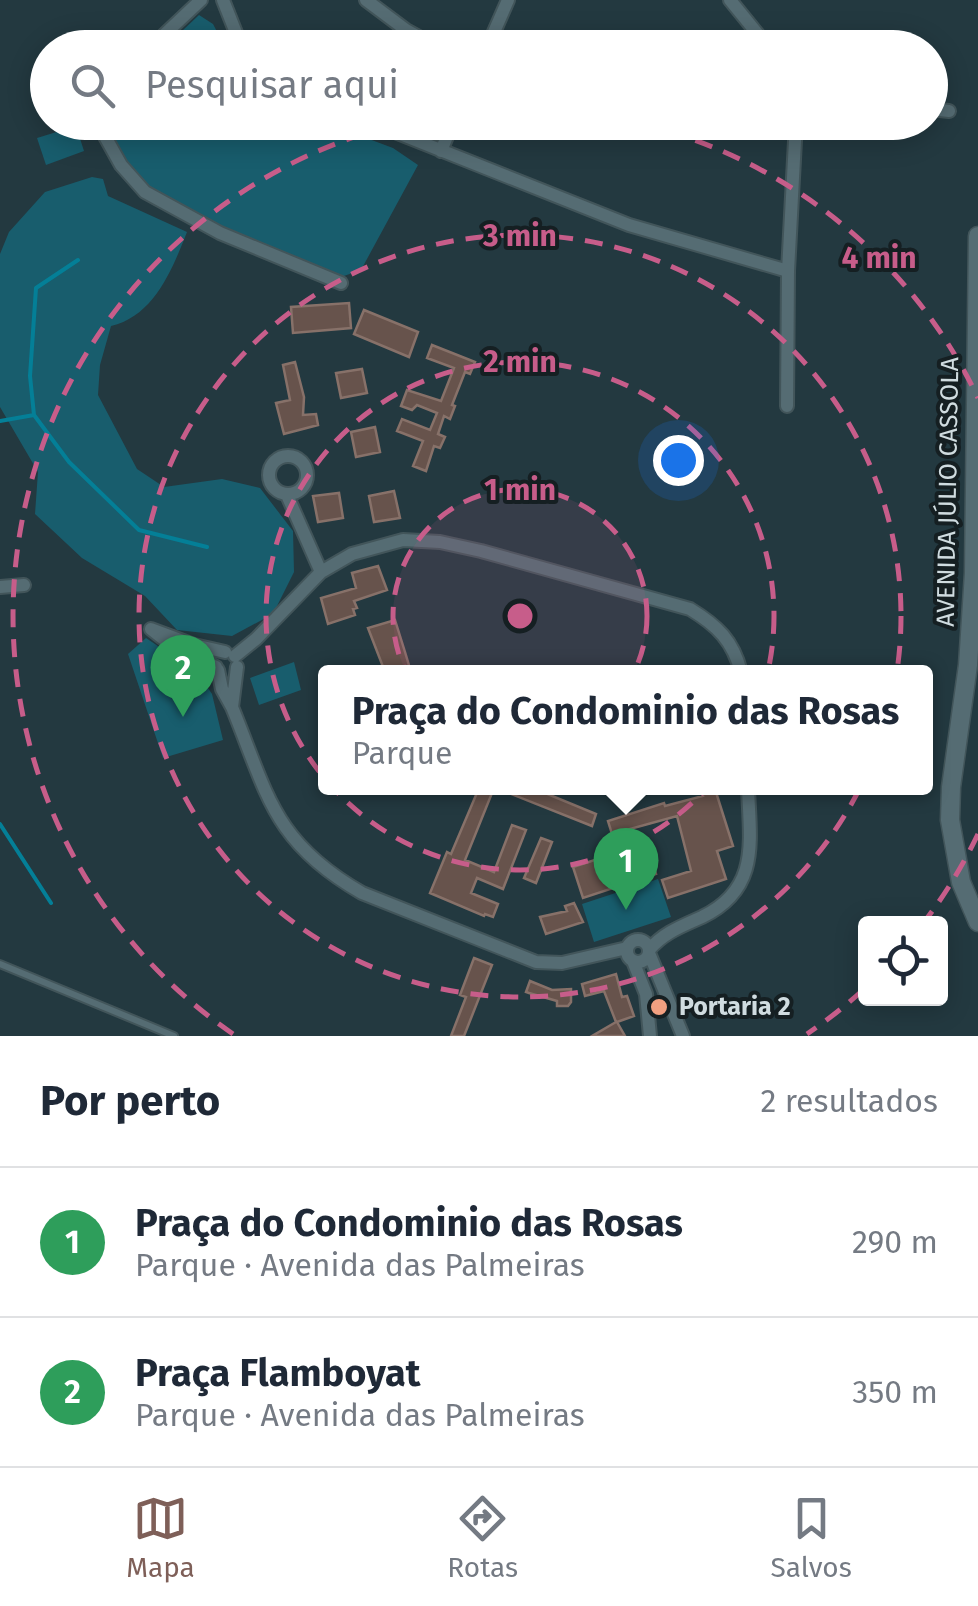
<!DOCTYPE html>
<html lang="pt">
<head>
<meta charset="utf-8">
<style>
	body { margin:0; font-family:"Fira Sans",sans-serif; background:#f2f2f3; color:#1f2937 }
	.controls { position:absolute; right:30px; bottom:30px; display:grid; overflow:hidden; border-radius:10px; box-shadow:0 5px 25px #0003 }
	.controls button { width:90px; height:90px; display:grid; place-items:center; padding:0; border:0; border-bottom:2px solid #e0e1e3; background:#fff; color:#1f2937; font:50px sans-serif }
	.you { position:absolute; left:678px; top:460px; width:35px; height:35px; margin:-25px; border:8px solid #fff; border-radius:50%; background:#1a73e8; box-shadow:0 0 0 15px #1a73e833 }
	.badge { display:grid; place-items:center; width:65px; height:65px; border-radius:50%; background:#7e5f58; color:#fff; font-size:32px; font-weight:700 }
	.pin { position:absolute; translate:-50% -82px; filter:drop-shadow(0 2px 5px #0008) }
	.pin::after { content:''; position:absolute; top:52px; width:35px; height:30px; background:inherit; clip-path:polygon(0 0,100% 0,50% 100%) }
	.popup { position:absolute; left:318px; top:665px; width:615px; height:130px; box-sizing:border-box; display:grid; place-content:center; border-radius:10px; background:#fff; filter:drop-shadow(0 2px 8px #0005); font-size:32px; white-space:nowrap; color:#747a83 }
	.popup b { font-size:38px; color:#1f2937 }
	.popup::after { content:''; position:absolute; left:50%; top:100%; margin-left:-20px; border:20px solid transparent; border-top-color:#fff }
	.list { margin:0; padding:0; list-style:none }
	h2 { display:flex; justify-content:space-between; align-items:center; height:130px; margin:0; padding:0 40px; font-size:42px }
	h2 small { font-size:32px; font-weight:400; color:#747a83 }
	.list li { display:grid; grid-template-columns:65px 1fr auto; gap:30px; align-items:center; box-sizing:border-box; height:150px; padding:0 40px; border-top:2px solid #e0e1e3 }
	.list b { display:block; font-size:38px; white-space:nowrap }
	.list p { margin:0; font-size:32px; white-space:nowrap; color:#747a83 }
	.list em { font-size:32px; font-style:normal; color:#747a83 }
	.icon { flex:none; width:55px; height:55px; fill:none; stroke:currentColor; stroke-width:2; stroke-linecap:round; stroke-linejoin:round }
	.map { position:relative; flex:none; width:978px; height:1036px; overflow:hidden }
	.search { position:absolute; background:#fff; box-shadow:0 5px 25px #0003; left:30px; right:30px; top:30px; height:110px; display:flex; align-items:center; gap:25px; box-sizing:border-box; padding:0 35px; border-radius:55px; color:#747a83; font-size:38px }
	.sheet { height:430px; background:#fff }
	nav { display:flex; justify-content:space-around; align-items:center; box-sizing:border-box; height:140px; border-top:2px solid #e0e1e3; background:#fff; font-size:28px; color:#747a83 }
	nav a { display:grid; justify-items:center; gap:5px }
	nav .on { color:#7e5f58 }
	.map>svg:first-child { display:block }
	.green { fill:#185d6d }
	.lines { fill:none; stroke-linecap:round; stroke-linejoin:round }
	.stream { stroke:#047f97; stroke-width:4 }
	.building { fill:#67534c; stroke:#877169; stroke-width:2.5 }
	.lane-casing { stroke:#42555a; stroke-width:10 }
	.street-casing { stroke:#42555a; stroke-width:16 }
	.secondary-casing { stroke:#42555a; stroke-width:21 }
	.lane { stroke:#556c73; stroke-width:6 }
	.street { stroke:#556c73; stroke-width:12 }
	.secondary { stroke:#556c73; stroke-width:18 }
	.ring { fill:none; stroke:#c75d8a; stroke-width:5; stroke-dasharray:18 12 }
	.poi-dot { fill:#f2a081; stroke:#151f22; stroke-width:4 }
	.labels { text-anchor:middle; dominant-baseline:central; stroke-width:8; stroke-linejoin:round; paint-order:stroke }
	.street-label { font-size:25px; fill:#d0dce0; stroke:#151f22 }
	.poi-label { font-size:25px; font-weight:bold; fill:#d0dce0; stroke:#151f22; text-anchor:start }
	.centre { fill:#c75d8a; stroke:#151f22; stroke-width:5 }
	.ring-label { font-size:30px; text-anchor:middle; font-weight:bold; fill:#c75d8a; stroke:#151f22; stroke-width:8; stroke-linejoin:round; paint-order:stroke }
</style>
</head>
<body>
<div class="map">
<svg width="978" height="1036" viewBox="0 0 978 1036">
	<rect width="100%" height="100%" fill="#233940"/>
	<path class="green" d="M199 15 213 24 225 47H165Z
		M103 123H326L393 148 418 165 361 270 341 277C287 256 204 231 158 195 134 177 116 150 103 123Z
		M76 126 84 151 46 165 37 138Z
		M92 177 103 179 108 196 187 232C172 270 154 316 111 326L100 365 98 395 137 469 164 487 222 479 260 488 293 531 294 572 273 614 232 636 177 630 145 596 82 558 35 514 38 472 0 407V254L9 232 45 192Z
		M146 638 198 673 212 694 223 740 163 758 128 654Z
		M294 662 301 690 259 705 250 678Z
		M658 879 671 917 594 942 582 904Z"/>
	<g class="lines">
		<path class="stream" d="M78 260 36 288 30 376 34 415 69 462 139 530 207 547
			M0 421 34 415
			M0 824 51 903"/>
	</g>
	<path class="building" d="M349 303 351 328 293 333 291 307Z
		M364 310 418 332 409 357 354 334Z
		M432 345 475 362 470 374 465 372 452 405 455 406 450 419 444 416 438 434 445 437 440 448 434 446 426 471 413 466 423 441 397 431 402 419 430 430 437 413 417 405 412 410 401 406 407 390 441 401 454 368 427 358Z
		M295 362 304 397 303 415 316 414 318 425 284 434 276 403 290 400 283 365Z
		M362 369 367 393 341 398 336 373Z
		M375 427 380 452 356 457 351 432Z
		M394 491 400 518 374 522 369 496Z
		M339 493 343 518 318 522 313 496Z
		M378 566 387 590 354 601 357 608 353 609 355 615 328 624 321 598 356 588 352 573Z
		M395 620 405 652 411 672H385L368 628Z
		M479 788H494L465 860 494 872 512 825 526 830 503 889 477 878 471 893 498 904 493 917 485 914 484 916 430 893 447 852 451 854Z
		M496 788H533L596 814 592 826Z
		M715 789 733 846 717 851 726 879 668 898 662 880 691 871 677 816 612 834 608 821 664 803 665 806 703 796 702 793Z
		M541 838 552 842 536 883 524 878Z
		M647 843 656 874 583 898 573 867Z
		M574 903 583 922 546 934 540 917 567 911 565 906Z
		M474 958 492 965 464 1036H451L466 997 460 995Z
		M616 974 622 997 627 996 634 1016 617 1022 625 1036H592L616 1022 604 991 585 996 582 984Z
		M530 981 552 990 571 989V1002L568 1006H557V1001L529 993 526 992Z"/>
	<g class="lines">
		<g class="lane-casing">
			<path id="lane" d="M0 964 174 1036"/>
		</g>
		<g class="street-casing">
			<path id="street" d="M223 0 242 48
				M366 0 406 30 439 48
				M730 0 769 48
				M150 48 201 0
				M487 48 508 0
				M930 109 949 111
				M97 122 121 165 145 192 220 233 341 283
				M370 122 629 225 788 271
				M441 151 453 122
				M787 406 788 271 796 122
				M269 475a19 19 0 1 1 38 0a19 19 0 1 1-38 0Z
				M287 495 321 572
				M0 587 24 585
				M235 656 256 639 321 572 352 554 403 540 440 542 481 551 690 609C718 626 733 641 741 672
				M216 667 175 648 151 629 194 645 225 652
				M218 670 222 689 232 707 237 667
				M232 707C268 795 273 842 362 893L536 962 562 963 627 948
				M627 951a11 11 0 1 1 22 0a11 11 0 1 1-22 0Z
				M649 950C663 933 682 926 702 917 760 889 750 842 748 788
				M649 953 683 1036
				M633 961 646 994 650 1036"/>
		</g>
		<g class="secondary-casing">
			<path id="secondary" d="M978 236 974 573 968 665 951 787 950 820 961 882 978 922"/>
		</g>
		<use href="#lane" class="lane"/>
		<use href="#street" class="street"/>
		<use href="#secondary" class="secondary"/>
	</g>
	<circle cx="520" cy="616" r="127" fill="#c75d8a" fill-opacity=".12"/>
	<g class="ring">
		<circle cx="520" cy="616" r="127"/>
		<circle cx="520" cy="616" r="254"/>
		<circle cx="520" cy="616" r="381"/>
		<path d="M978 834A507 507 0 0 1 925 921M863 990A507 507 0 0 1 807 1034M233 1034A507 507 0 0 1 402 123M638 123A507 507 0 0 1 978 398"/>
	</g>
	<circle class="poi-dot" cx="659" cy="1007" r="10"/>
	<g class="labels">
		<g class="street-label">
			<text transform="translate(948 492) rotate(-89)">AVENIDA JÚLIO CASSOLA</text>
		</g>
		<g class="poi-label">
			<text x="679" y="1007">Portaria 2</text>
		</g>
	</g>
	<circle cx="520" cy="616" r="15" class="centre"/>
	<g class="ring-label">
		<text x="520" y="246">3 min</text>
		<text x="879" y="268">4 min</text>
		<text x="520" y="372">2 min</text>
		<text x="520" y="500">1 min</text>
	</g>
</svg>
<div class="controls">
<button><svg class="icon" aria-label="locate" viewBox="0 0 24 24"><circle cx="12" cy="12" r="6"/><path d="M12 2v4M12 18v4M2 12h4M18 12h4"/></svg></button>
</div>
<div class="you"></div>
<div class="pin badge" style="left:626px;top:910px;background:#2e9e5b">1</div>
<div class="popup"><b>Praça do Condominio das Rosas</b>Parque</div>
<div class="pin badge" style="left:183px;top:717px;background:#2e9e5b">2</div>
<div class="search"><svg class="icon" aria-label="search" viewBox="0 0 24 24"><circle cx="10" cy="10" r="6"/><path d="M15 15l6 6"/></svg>Pesquisar aqui</div>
</div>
<section class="sheet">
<h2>Por perto<small>2 resultados</small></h2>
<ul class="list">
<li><span class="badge" style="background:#2e9e5b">1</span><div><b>Praça do Condominio das Rosas</b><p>Parque · Avenida das Palmeiras</p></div><em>290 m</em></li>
<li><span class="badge" style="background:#2e9e5b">2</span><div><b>Praça Flamboyat</b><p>Parque · Avenida das Palmeiras</p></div><em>350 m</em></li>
</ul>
</section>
<nav>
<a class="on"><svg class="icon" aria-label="map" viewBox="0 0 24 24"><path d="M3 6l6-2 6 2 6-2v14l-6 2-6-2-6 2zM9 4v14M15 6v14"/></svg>Mapa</a>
<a><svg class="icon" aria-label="directions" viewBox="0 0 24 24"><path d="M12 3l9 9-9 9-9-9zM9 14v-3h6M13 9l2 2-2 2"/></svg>Rotas</a>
<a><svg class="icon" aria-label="saved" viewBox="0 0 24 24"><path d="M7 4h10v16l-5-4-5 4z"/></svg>Salvos</a>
</nav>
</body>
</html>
